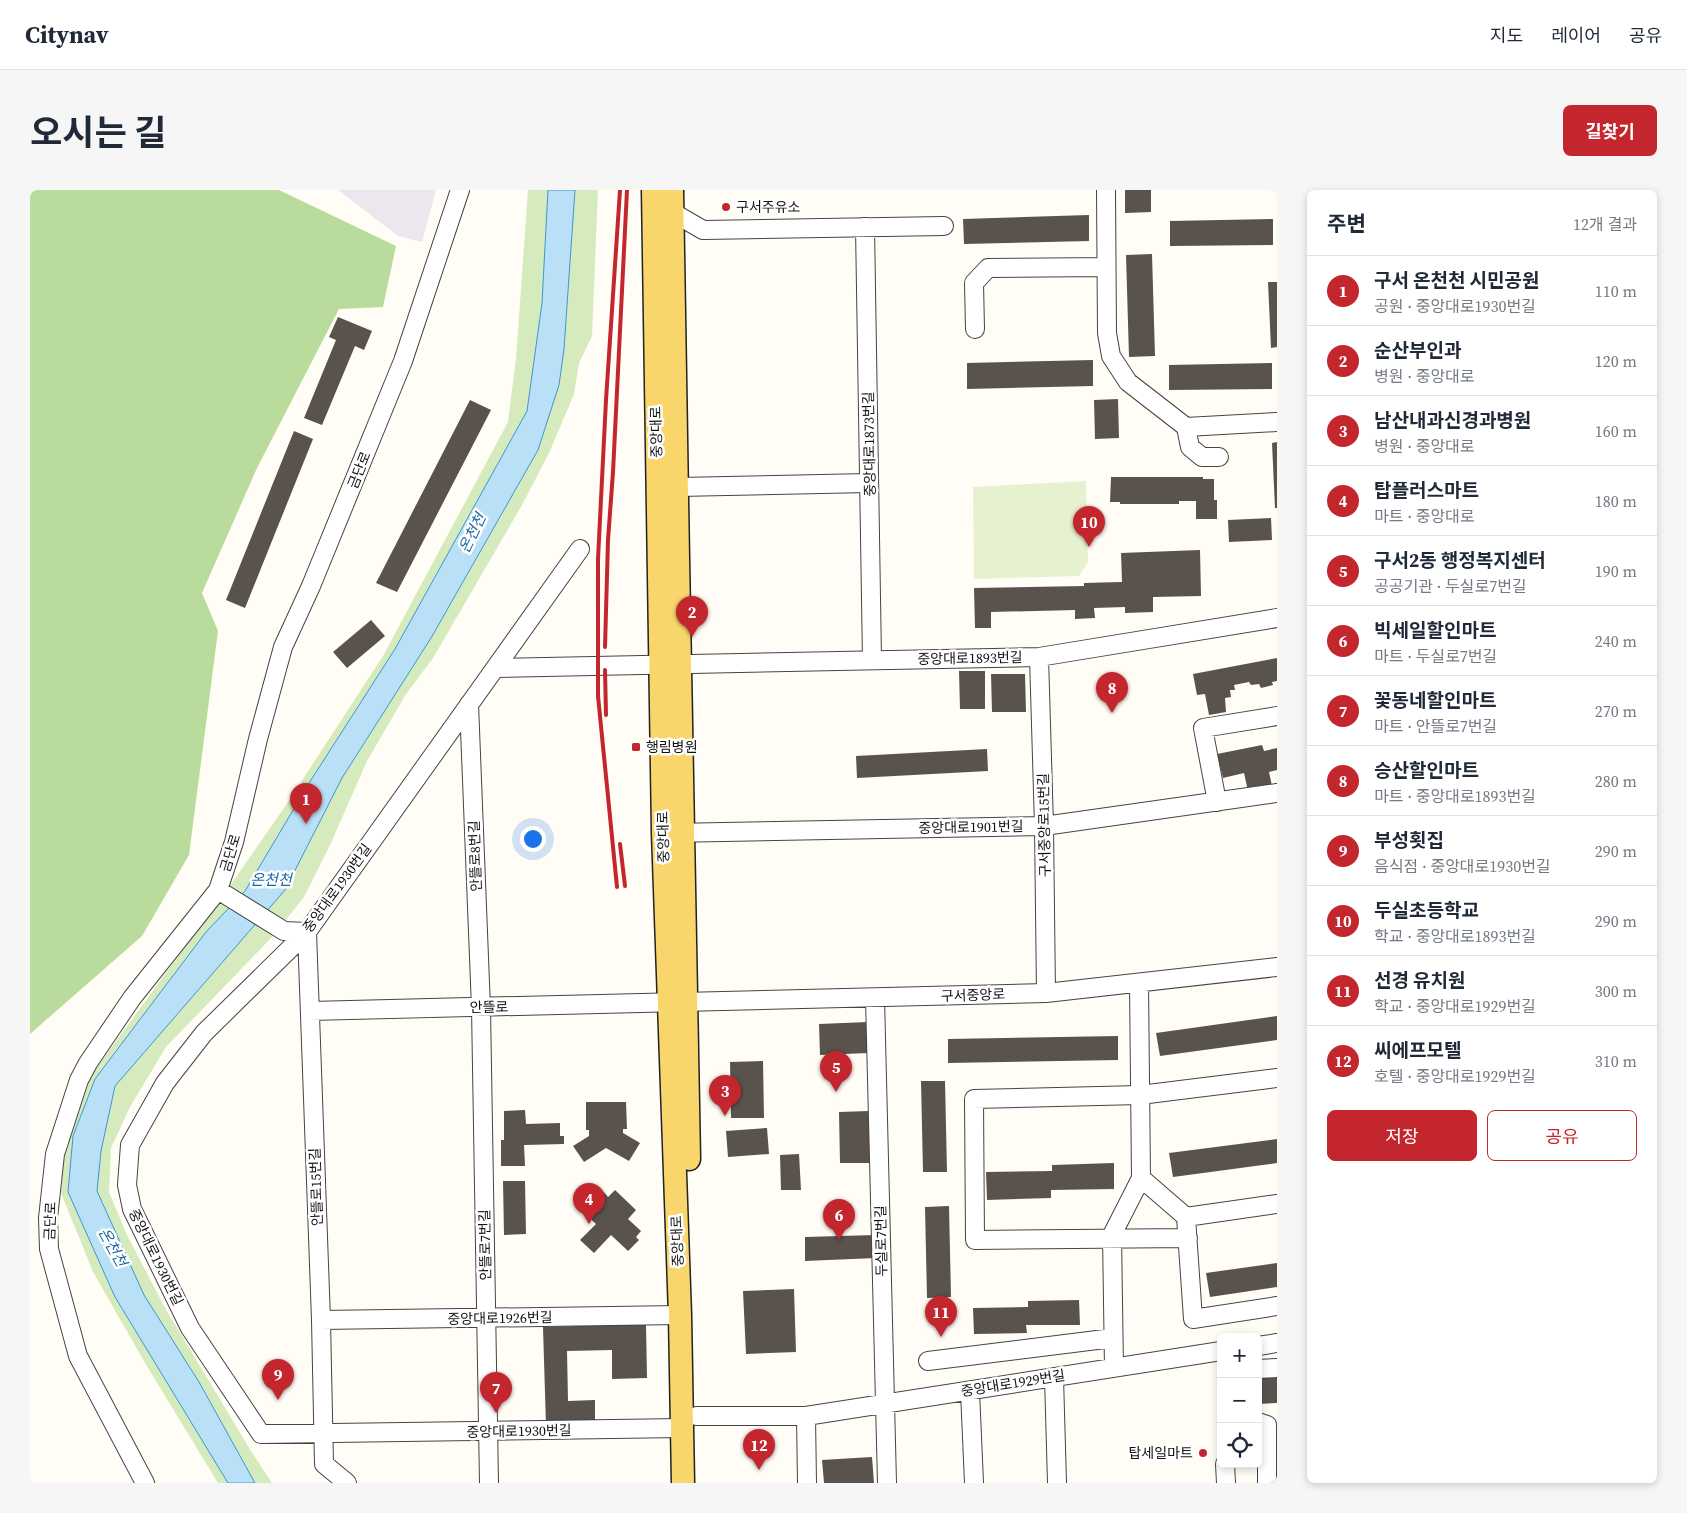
<!DOCTYPE html>
<html lang="ko">
<head>
<meta charset="utf-8">
<style>
	body { margin:0; font-family:"Source Serif 4","Noto Sans KR",serif; background:#f6f6f7; color:#1f2937 }
	.controls { position:absolute; right:15px; bottom:15px; display:grid; overflow:hidden; border-radius:8px; box-shadow:0 2px 8px #0003 }
	.controls button { width:45px; height:45px; display:grid; place-items:center; padding:0; border:0; border-bottom:1px solid #e0e1e3; background:#fff; color:#1f2937; font:25px sans-serif }
	.you { position:absolute; left:502px; top:648px; width:18px; height:18px; margin:-12px; border:4px solid #fff; border-radius:50%; background:#1a73e8; box-shadow:0 0 0 8px #1a73e833 }
	.badge { display:grid; place-items:center; width:32px; height:32px; border-radius:50%; background:#c4262e; color:#fff; font-size:16px; font-weight:700 }
	.pin { position:absolute; translate:-50% -41px; filter:drop-shadow(0 1px 2px #0008) }
	.pin::after { content:''; position:absolute; top:26px; width:18px; height:15px; background:inherit; clip-path:polygon(0 0,100% 0,50% 100%) }
	.list { margin:0; padding:0; list-style:none }
	h2 { display:flex; justify-content:space-between; align-items:center; height:65px; margin:0; padding:0 20px; font-size:21px }
	h2 small { font-size:16px; font-weight:400; color:#747a83 }
	.list li { display:grid; grid-template-columns:32px 1fr auto; gap:15px; align-items:center; box-sizing:border-box; height:70px; padding:0 20px; border-top:1px solid #e0e1e3 }
	.list b { display:block; font-size:19px; white-space:nowrap }
	.list p { margin:0; font-size:16px; white-space:nowrap; color:#747a83 }
	.list em { font-size:16px; font-style:normal; color:#747a83 }
	.actions { display:flex; gap:10px; padding:15px 20px }
	.actions a { flex:1; padding:11px 0; border:1px solid #c4262e; border-radius:8px; text-align:center; font-size:18px; color:#c4262e }
	.actions .main { background:#c4262e; color:#fff }
	.icon { flex:none; width:28px; height:28px; fill:none; stroke:currentColor; stroke-width:2; stroke-linecap:round; stroke-linejoin:round }
	.map { position:relative; flex:none; width:1247px; height:1293px; overflow:hidden; border-radius:8px }
	header { display:flex; align-items:center; gap:30px; box-sizing:border-box; height:70px; padding:0 25px; background:#fff; border-bottom:1px solid #e0e1e3 }
	header strong { font-size:24px }
	nav { display:flex; gap:28px; margin-inline-start:auto; font-size:18px }
	.intro { display:flex; align-items:center; justify-content:space-between; box-sizing:border-box; height:120px; padding:0 30px }
	h1 { margin:0; font-size:35px }
	.button { padding:12px 22px; border-radius:8px; background:#c4262e; color:#fff; font-size:18px; font-weight:700 }
	main { display:flex; gap:30px; padding:0 30px }
	aside { flex:1; background:#fff; border-radius:8px; box-shadow:0 2px 8px #0003 }
	.map>svg:first-child { display:block }
	.industrial { fill:#eee6ef }
	.green { fill:#d5ebbd }
	.forest { fill:#b9dc9c }
	.pitch { fill:#e6f2cf }
	.water { fill:#b9e0f7; stroke:#3f96cf }
	.building { fill:#5a524d }
	.lines { fill:none; stroke-linecap:round; stroke-linejoin:round }
	.minor-casing { stroke:#444; stroke-width:20 }
	.major-casing { stroke:#222; stroke-width:25 }
	.minor { stroke:#fff; stroke-width:18 }
	.major { stroke:#f9d66b; stroke-width:22 }
	.rail { stroke:#c4262e; stroke-width:4 }
	.poi-dot { fill:#c4262e; stroke:#fff; stroke-width:2 }
	.labels { text-anchor:middle; dominant-baseline:central; stroke-width:5; stroke-linejoin:round; paint-order:stroke }
	.poi-label { font-size:14px; fill:#111; stroke:#fff; text-anchor:start }
	.street-label { font-size:14px; fill:#111; stroke:#fff }
	.water-label { font-size:15px; font-style:italic; fill:#1768a6; stroke:#fff }
</style>
</head>
<body>
<header>
<strong>Citynav</strong>
<nav><a>지도</a><a>레이어</a><a>공유</a></nav>
</header>
<div class="intro"><h1>오시는 길</h1><a class="button">길찾기</a></div>
<main>
<div class="map">
<svg width="1247" height="1293" viewBox="0 0 1247 1293">
	<rect width="100%" height="100%" fill="#fffdf5"/>
	<path class="industrial" d="M308 0H406L392 52 368 46Z"/>
	<path class="green" d="M498 0H568L562 146 549 173 544 204 519 263 492 315 403 468 376 504 337 571 301 653 274 707 243 746 136 857 100 917 81 958 79 1002 97 1045 134 1116 221 1261 242 1293H188L115 1173 63 1082 31 1003 29 985 33 958 56 892 202 693 256 615 353 466 478 232 486 169Z"/>
	<path class="forest" d="M0 0H249L366 56 353 117 309 119 227 278 172 403 188 441 159 665 112 746 0 844Z"/>
	<path class="pitch" d="M1056 291 1058 372 1049 386 944 389 943 297Z"/>
	<path class="water" d="M518 0H545L534 159 529 195 508 260 401 448 312 588 255 700 85 896 71 961 67 1001 114 1105 169 1192 225 1293H198L85 1107 38 1002 43 946 65 889 176 742 215 701 281 590 365 459 497 221 512 113Z"/>
	<path class="building" d="M1095 0H1121V22L1095 23Z
		M1059 25V51L934 54 933 29Z
		M1243 29V55L1140 56V31Z
		M1122 64 1125 166 1099 167 1096 65Z
		M1238 92H1247V157L1241 158Z
		M308 127 342 141 334 160 325 156 292 235 274 228 306 150 299 147Z
		M1063 170V196L937 199V173Z
		M1242 173V199L1139 200V175Z
		M1088 209 1089 248 1065 249 1064 210Z
		M440 210 461 220 367 402 346 393Z
		M264 241 283 249 215 418 196 410Z
		M1247 252V318H1245L1242 253Z
		M1081 287H1173V289H1184V310H1187V329H1166V311H1149V314H1090V312H1080Z
		M1241 328 1242 350 1199 352 1198 330Z
		M1170 360 1171 406 1123 407V422L1095 423V417L1064 418 1065 428 1045 429V420L961 422V438H945L944 398 1054 396V393L1092 392 1091 363Z
		M341 430 355 446 317 478 303 462Z
		M1247 468V491L1242 492 1243 495 1231 498 1229 494 1221 495 1219 492 1204 495 1205 500H1200L1201 507 1195 508 1196 522 1179 525 1175 504 1167 505 1163 484Z
		M929 481H955V519H930Z
		M961 484H995L996 522H962Z
		M1232 555 1234 561 1247 558V580L1239 582 1242 596 1218 601 1214 583 1193 588 1187 564Z
		M957 559 958 581 827 588 826 566Z
		M1247 826V850L1130 866 1126 843Z
		M838 832 839 863 790 865 789 834Z
		M1088 846V870L918 873V849Z
		M733 871 734 928H701L700 872Z
		M891 891H915L917 982H893Z
		M556 912H596L597 939H593V943L610 953 599 971 576 958 554 972 543 956 559 946V940H556Z
		M495 920 496 934 530 933V946H534V954L494 955 495 976H471V950H474V921Z
		M839 921V973H810L809 922Z
		M737 938 739 964 698 967 696 941Z
		M1247 949V973L1143 987 1139 963Z
		M769 964 771 1000H751L750 965Z
		M1084 973V999L1021 1000V1008L957 1010 956 982 1022 981V975Z
		M473 991H495L496 1044 474 1045Z
		M571 999 578 1007 585 1000 606 1020 598 1029 611 1041 606 1047 609 1050 598 1061 581 1045 564 1063 550 1050 566 1034 551 1020Z
		M919 1016 921 1107 897 1108 895 1017Z
		M845 1045 846 1068 775 1071V1047Z
		M1247 1073V1097L1180 1107 1176 1083Z
		M764 1099 766 1162 716 1164 713 1101Z
		M1049 1110 1050 1135H996L997 1143 944 1144 943 1118 998 1117V1111Z
		M616 1134 617 1188 582 1189V1160L537 1161 538 1211 565 1210V1234L516 1236 513 1137Z
		M1228 1187H1247V1213L1228 1214Z
		M842 1267 844 1293H794L792 1270Z"/>
	<g class="lines">
		<g class="minor-casing">
			<path id="minor" d="M1076 0 1077 143 1081 166 1098 192 1156 237
				M642 22 673 40 914 36
				M835 37 842 470
				M945 139 944 93 958 78 1076 77
				M1189 267H1172L1160 257 1156 237 1247 232
				M648 297 839 293
				M550 359 277 742 174 843 135 893 100 955 97 995 102 1019 160 1138 231 1244 652 1238
				M1009 467 1014 636 1016 803
				M466 478 1009 467 1247 428
				M439 514 451 818 459 1293
				M1187 612 1173 538 1247 526
				M640 643 1014 636 1247 603
				M188 700 254 741 277 742 291 1130 294 1274 317 1293
				M845 808 857 1293
				M280 821 1016 803 1247 777
				M1111 988 1156 1027
				M1247 1014 1156 1027 1163 1129 1247 1116
				M1158 1048 945 1050 944 909 1110 905 1247 888
				M291 1130 650 1125
				M1228 1156 1247 1153
				M898 1171 1083 1148
				M1084 1178 1082 1045 1111 988 1109 793
				M1228 1179 1247 1178
				M1024 1187 1027 1293
				M940 1201 944 1293
				M666 1226H776L1191 1161
				M776 1226 777 1293
				M1228 1232 1237 1235V1293
				M1195 1274 1196 1293
				M115 1293 48 1166 19 1059 18 1028 25 964 49 890 58 873 102 808 188 700 204 652 228 549 253 457 281 396 373 171 430 0"/>
		</g>
		<g class="major-casing">
			<path id="major" d="M623 0 633 643 650 1125 653 1293
				M642 0C648 323 651 646 659 969"/>
		</g>
		<use href="#minor" class="minor"/>
		<use href="#major" class="major"/>
		<path class="rail" d="M575 457 578 350 583 282 597 0
			M575 480 576 525
			M590 654 595 696
			M587 697 568 506V369L576 210 590 0"/>
	</g>
	<g class="poi-dot">
		<circle cx="696" cy="17" r="5"/>
		<rect x="601" y="552" width="10" height="10" rx="2.5"/>
		<circle cx="1173" cy="1263" r="5"/>
	</g>
	<g class="labels">
		<g class="poi-label">
			<text x="706" y="17">구서주유소</text>
			<text x="616" y="557">행림병원</text>
			<text x="1163" y="1263" text-anchor="end">탑세일마트</text>
		</g>
		<g class="street-label">
			<text transform="translate(626 242) rotate(-91)">중앙대로</text>
			<text transform="translate(839 254) rotate(-91)">중앙대로1873번길</text>
			<text transform="translate(329 280) rotate(-68)">금단로</text>
			<text transform="translate(940 468) rotate(-1)">중앙대로1893번길</text>
			<text transform="translate(1014 635) rotate(-91)">구서중앙로15번길</text>
			<text transform="translate(941 637) rotate(-1)">중앙대로1901번길</text>
			<text transform="translate(633 647) rotate(-91)">중앙대로</text>
			<text transform="translate(200 663) rotate(-73)">금단로</text>
			<text transform="translate(445 666) rotate(-92)">안뜰로8번길</text>
			<text transform="translate(307 698) rotate(-54)">중앙대로1930번길</text>
			<text transform="translate(943 805) rotate(-2)">구서중앙로</text>
			<text transform="translate(459 817) rotate(-1)">안뜰로</text>
			<text transform="translate(286 997) rotate(-92)">안뜰로15번길</text>
			<text transform="translate(20 1031) rotate(-88)">금단로</text>
			<text transform="translate(647 1051) rotate(-92)">중앙대로</text>
			<text transform="translate(851 1051) rotate(-91)">두실로7번길</text>
			<text transform="translate(455 1055) rotate(-91)">안뜰로7번길</text>
			<text transform="translate(126 1067) rotate(64)">중앙대로1930번길</text>
			<text transform="translate(470 1128) rotate(-1)">중앙대로1926번길</text>
			<text transform="translate(983 1193) rotate(-9)">중앙대로1929번길</text>
			<text transform="translate(489 1241) rotate(-1)">중앙대로1930번길</text>
		</g>
		<g class="water-label">
			<text transform="translate(442 343) rotate(-64)">온천천</text>
			<text x="241" y="689">온천천</text>
			<text transform="translate(83 1057) rotate(61)">온천천</text>
		</g>
	</g>
</svg>
<div class="controls">
<button>+</button>
<button>−</button>
<button><svg class="icon" aria-label="locate" viewBox="0 0 24 24"><circle cx="12" cy="12" r="6"/><path d="M12 2v4M12 18v4M2 12h4M18 12h4"/></svg></button>
</div>
<div class="you"></div>
<div class="pin badge" style="left:276px;top:634px">1</div>
<div class="pin badge" style="left:662px;top:447px">2</div>
<div class="pin badge" style="left:695px;top:926px">3</div>
<div class="pin badge" style="left:559px;top:1034px">4</div>
<div class="pin badge" style="left:806px;top:902px">5</div>
<div class="pin badge" style="left:809px;top:1050px">6</div>
<div class="pin badge" style="left:466px;top:1223px">7</div>
<div class="pin badge" style="left:1082px;top:523px">8</div>
<div class="pin badge" style="left:248px;top:1210px">9</div>
<div class="pin badge" style="left:1059px;top:357px">10</div>
<div class="pin badge" style="left:911px;top:1147px">11</div>
<div class="pin badge" style="left:729px;top:1280px">12</div>
</div>
<aside>
<h2>주변<small>12개 결과</small></h2>
<ul class="list">
<li><span class="badge">1</span><div><b>구서 온천천 시민공원</b><p>공원 · 중앙대로1930번길</p></div><em>110 m</em></li>
<li><span class="badge">2</span><div><b>순산부인과</b><p>병원 · 중앙대로</p></div><em>120 m</em></li>
<li><span class="badge">3</span><div><b>남산내과신경과병원</b><p>병원 · 중앙대로</p></div><em>160 m</em></li>
<li><span class="badge">4</span><div><b>탑플러스마트</b><p>마트 · 중앙대로</p></div><em>180 m</em></li>
<li><span class="badge">5</span><div><b>구서2동 행정복지센터</b><p>공공기관 · 두실로7번길</p></div><em>190 m</em></li>
<li><span class="badge">6</span><div><b>빅세일할인마트</b><p>마트 · 두실로7번길</p></div><em>240 m</em></li>
<li><span class="badge">7</span><div><b>꽃동네할인마트</b><p>마트 · 안뜰로7번길</p></div><em>270 m</em></li>
<li><span class="badge">8</span><div><b>승산할인마트</b><p>마트 · 중앙대로1893번길</p></div><em>280 m</em></li>
<li><span class="badge">9</span><div><b>부성횟집</b><p>음식점 · 중앙대로1930번길</p></div><em>290 m</em></li>
<li><span class="badge">10</span><div><b>두실초등학교</b><p>학교 · 중앙대로1893번길</p></div><em>290 m</em></li>
<li><span class="badge">11</span><div><b>선경 유치원</b><p>학교 · 중앙대로1929번길</p></div><em>300 m</em></li>
<li><span class="badge">12</span><div><b>씨에프모텔</b><p>호텔 · 중앙대로1929번길</p></div><em>310 m</em></li>
</ul>
<div class="actions"><a class="main">저장</a><a>공유</a></div>
</aside>
</main>
</body>
</html>
